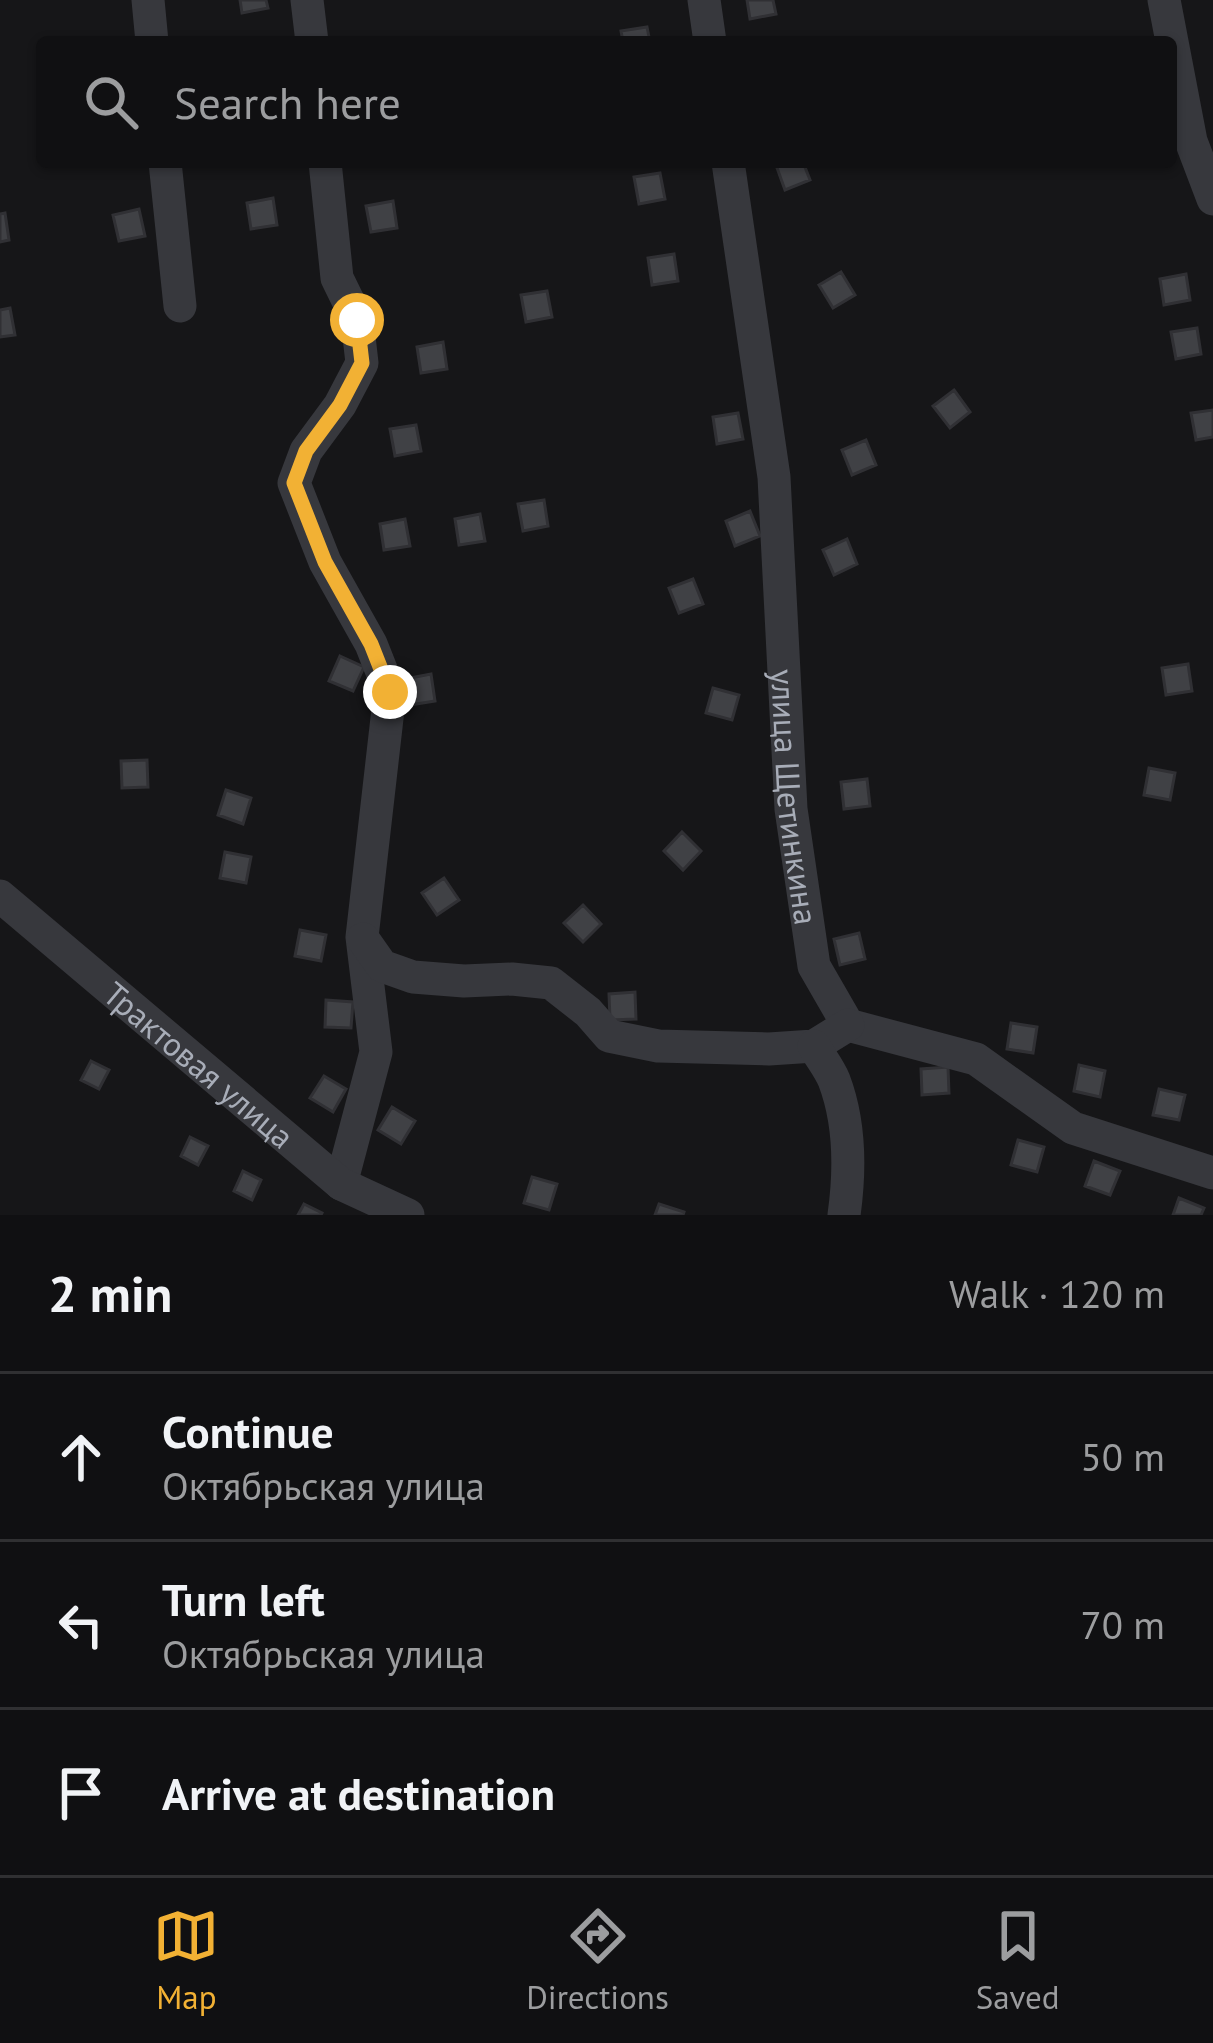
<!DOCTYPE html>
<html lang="en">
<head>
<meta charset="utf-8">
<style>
	body { margin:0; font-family:"PT Sans",sans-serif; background:#19191b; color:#f1f3f6 }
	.stop { position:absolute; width:36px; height:36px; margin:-27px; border:9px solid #f2b134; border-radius:50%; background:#fff }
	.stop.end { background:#f2b134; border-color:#fff; box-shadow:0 3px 12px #0008 }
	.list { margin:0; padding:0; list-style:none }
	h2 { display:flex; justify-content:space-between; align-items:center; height:156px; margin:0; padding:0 48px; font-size:51px }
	h2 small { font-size:39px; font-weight:400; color:#9c9d9f }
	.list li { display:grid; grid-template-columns:78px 1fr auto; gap:36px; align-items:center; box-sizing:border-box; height:168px; padding:0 48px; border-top:3px solid #303032 }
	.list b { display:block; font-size:45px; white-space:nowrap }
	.list p { margin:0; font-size:39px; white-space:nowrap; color:#9c9d9f }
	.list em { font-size:39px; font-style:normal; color:#9c9d9f }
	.icon { flex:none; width:66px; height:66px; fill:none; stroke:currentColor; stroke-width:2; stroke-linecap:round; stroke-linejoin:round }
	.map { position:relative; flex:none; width:1213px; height:1215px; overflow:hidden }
	.search { position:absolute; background:#101012; box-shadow:0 3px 9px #0004; left:36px; right:36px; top:36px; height:132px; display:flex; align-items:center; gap:30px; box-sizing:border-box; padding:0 42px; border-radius:12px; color:#9c9d9f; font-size:45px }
	.sheet { height:660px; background:#101012 }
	nav { display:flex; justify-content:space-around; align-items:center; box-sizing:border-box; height:168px; border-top:3px solid #303032; background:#101012; font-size:33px; color:#9c9d9f }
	nav a { display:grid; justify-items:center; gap:6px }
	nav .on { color:#f2b134 }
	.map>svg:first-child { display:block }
	.building { fill:#404145; stroke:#303034; stroke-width:3 }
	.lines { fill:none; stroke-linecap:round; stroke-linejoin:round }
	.minor { stroke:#37383d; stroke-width:33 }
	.route { stroke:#f2b134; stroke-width:15 }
	.labels { text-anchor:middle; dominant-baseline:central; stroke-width:9; stroke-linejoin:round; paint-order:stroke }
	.street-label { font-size:33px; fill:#a8adb8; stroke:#111113 }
</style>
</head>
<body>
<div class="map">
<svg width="1213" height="1215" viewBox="0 0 1213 1215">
	<rect width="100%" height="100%" fill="#161618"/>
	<path class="building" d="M240 0H266L268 8 242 13Z
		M747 0H773L776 14 750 19Z
		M647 27 650 42H623L621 31Z
		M783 162H803L810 180 785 190 776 165Z
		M660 173 665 199 639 204 634 177Z
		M273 198 277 225 251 229 247 203Z
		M393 201 397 228 371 232 366 206Z
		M139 209 145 236 119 241 113 215Z
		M5 213 9 240 0 242V214Z
		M674 254 678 281 652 285 648 258Z
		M841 272 855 295 833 308 819 285Z
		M1186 274 1190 300 1164 305 1160 279Z
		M547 291 552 317 526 322 521 295Z
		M10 308 15 335 0 337V310Z
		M1197 328 1201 354 1176 359 1171 332Z
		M443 342 447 369 421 373 417 347Z
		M954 390 970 412 950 428 933 406Z
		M1213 410V437L1196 440 1191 413Z
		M738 413 743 439 717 444 713 417Z
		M416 425 421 451 395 456 390 429Z
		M866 440 876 465 852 475 842 450Z
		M544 500 548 526 523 531 518 504Z
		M750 511 760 536 735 546 726 521Z
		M480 514 485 541 459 545 455 519Z
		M405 519 410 546 384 550 380 524Z
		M847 539 857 564 834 575 823 550Z
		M693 579 703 604 679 613 669 588Z
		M340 656 364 667 353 691 329 681Z
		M1188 664 1192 691 1166 695 1162 668Z
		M431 674 435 701 410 705 405 679Z
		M713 688 739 695 732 720 706 713Z
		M147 760 148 787 122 788 121 761Z
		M1149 768 1175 773 1170 800 1144 795Z
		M867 779 870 806 844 809 841 782Z
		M226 790 251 798 243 824 218 815Z
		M682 832 701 851 683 870 664 851Z
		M225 852 251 857 246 883 220 878Z
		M444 878 459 900 437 915 422 893Z
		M583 905 601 924 583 942 564 923Z
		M300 930 326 935 321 961 295 956Z
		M859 933 865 959 840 965 834 939Z
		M635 992 636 1019 610 1020 609 994Z
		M326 1000 353 1002 351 1028 325 1027Z
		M1011 1023 1037 1027 1033 1053 1007 1049Z
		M91 1061 109 1070 99 1089 81 1080Z
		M1079 1065 1105 1071 1100 1097 1074 1091Z
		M948 1067 949 1093 922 1095 921 1069Z
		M324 1076 346 1089 333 1112 310 1098Z
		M1159 1089 1185 1095 1179 1120 1153 1115Z
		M392 1107 415 1121 401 1144 378 1130Z
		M190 1137 208 1146 198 1165 181 1156Z
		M1018 1140 1044 1147 1037 1172 1011 1165Z
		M1094 1161 1120 1171 1110 1195 1085 1186Z
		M243 1171 261 1180 252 1200 234 1191Z
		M532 1177 557 1184 549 1210 524 1203Z
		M1179 1198 1204 1208 1201 1215H1173Z
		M304 1204 322 1213 321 1215H298Z
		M659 1204 684 1212 683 1215H655Z"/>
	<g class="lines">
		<g class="minor">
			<path d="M148 0 152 42"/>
			<path d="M307 0 312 42"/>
			<path d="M704 0 710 42"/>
			<path d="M1164 0 1191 141 1213 199"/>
			<path d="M165 162 180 306"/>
			<path d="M325 162 337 278 357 319 362 363 340 405 306 451 294 483 325 562 371 644 390 692 362 937 376 1052 341 1184"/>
			<path id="s1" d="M728 162 774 477 791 809 814 966 848 1025 976 1059 1073 1128 1213 1173"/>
			<path id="s2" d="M0 896 341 1184 408 1215"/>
			<path d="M363 939 382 966 413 977 464 981 512 979 551 983 588 1012 609 1036 658 1046 769 1049 814 1046 848 1025"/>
			<path d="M814 1046C820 1057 829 1068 834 1080 850 1122 850 1172 844 1215"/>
		</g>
	</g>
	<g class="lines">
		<path class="route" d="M357 320 362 363 340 405 306 451 294 483 325 562 371 644 390 692"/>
	</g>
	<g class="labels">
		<g class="street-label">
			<text stroke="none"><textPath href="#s1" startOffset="639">улица Щетинкина</textPath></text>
			<text stroke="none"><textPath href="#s2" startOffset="261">Трактовая улица</textPath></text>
		</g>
	</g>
</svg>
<div class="stop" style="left:357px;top:320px"></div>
<div class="stop end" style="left:390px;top:692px"></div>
<div class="search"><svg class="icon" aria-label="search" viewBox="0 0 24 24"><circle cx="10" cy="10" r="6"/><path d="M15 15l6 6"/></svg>Search here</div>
</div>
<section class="sheet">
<h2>2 min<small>Walk · 120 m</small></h2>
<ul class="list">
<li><svg class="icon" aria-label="ahead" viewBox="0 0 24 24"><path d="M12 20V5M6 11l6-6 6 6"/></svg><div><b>Continue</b><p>Октябрьская улица</p></div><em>50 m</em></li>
<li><svg class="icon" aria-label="left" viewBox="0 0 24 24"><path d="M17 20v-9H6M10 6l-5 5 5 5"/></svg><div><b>Turn left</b><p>Октябрьская улица</p></div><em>70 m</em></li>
<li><svg class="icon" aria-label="arrive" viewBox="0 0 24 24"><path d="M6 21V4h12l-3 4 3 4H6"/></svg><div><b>Arrive at destination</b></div></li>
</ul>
</section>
<nav>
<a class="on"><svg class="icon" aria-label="map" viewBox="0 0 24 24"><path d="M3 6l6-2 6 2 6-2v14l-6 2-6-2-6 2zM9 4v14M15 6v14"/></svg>Map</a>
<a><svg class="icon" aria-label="directions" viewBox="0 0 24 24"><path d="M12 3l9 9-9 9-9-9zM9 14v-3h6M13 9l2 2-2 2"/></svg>Directions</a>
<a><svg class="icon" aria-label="saved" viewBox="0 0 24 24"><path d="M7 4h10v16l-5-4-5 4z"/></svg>Saved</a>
</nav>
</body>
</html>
